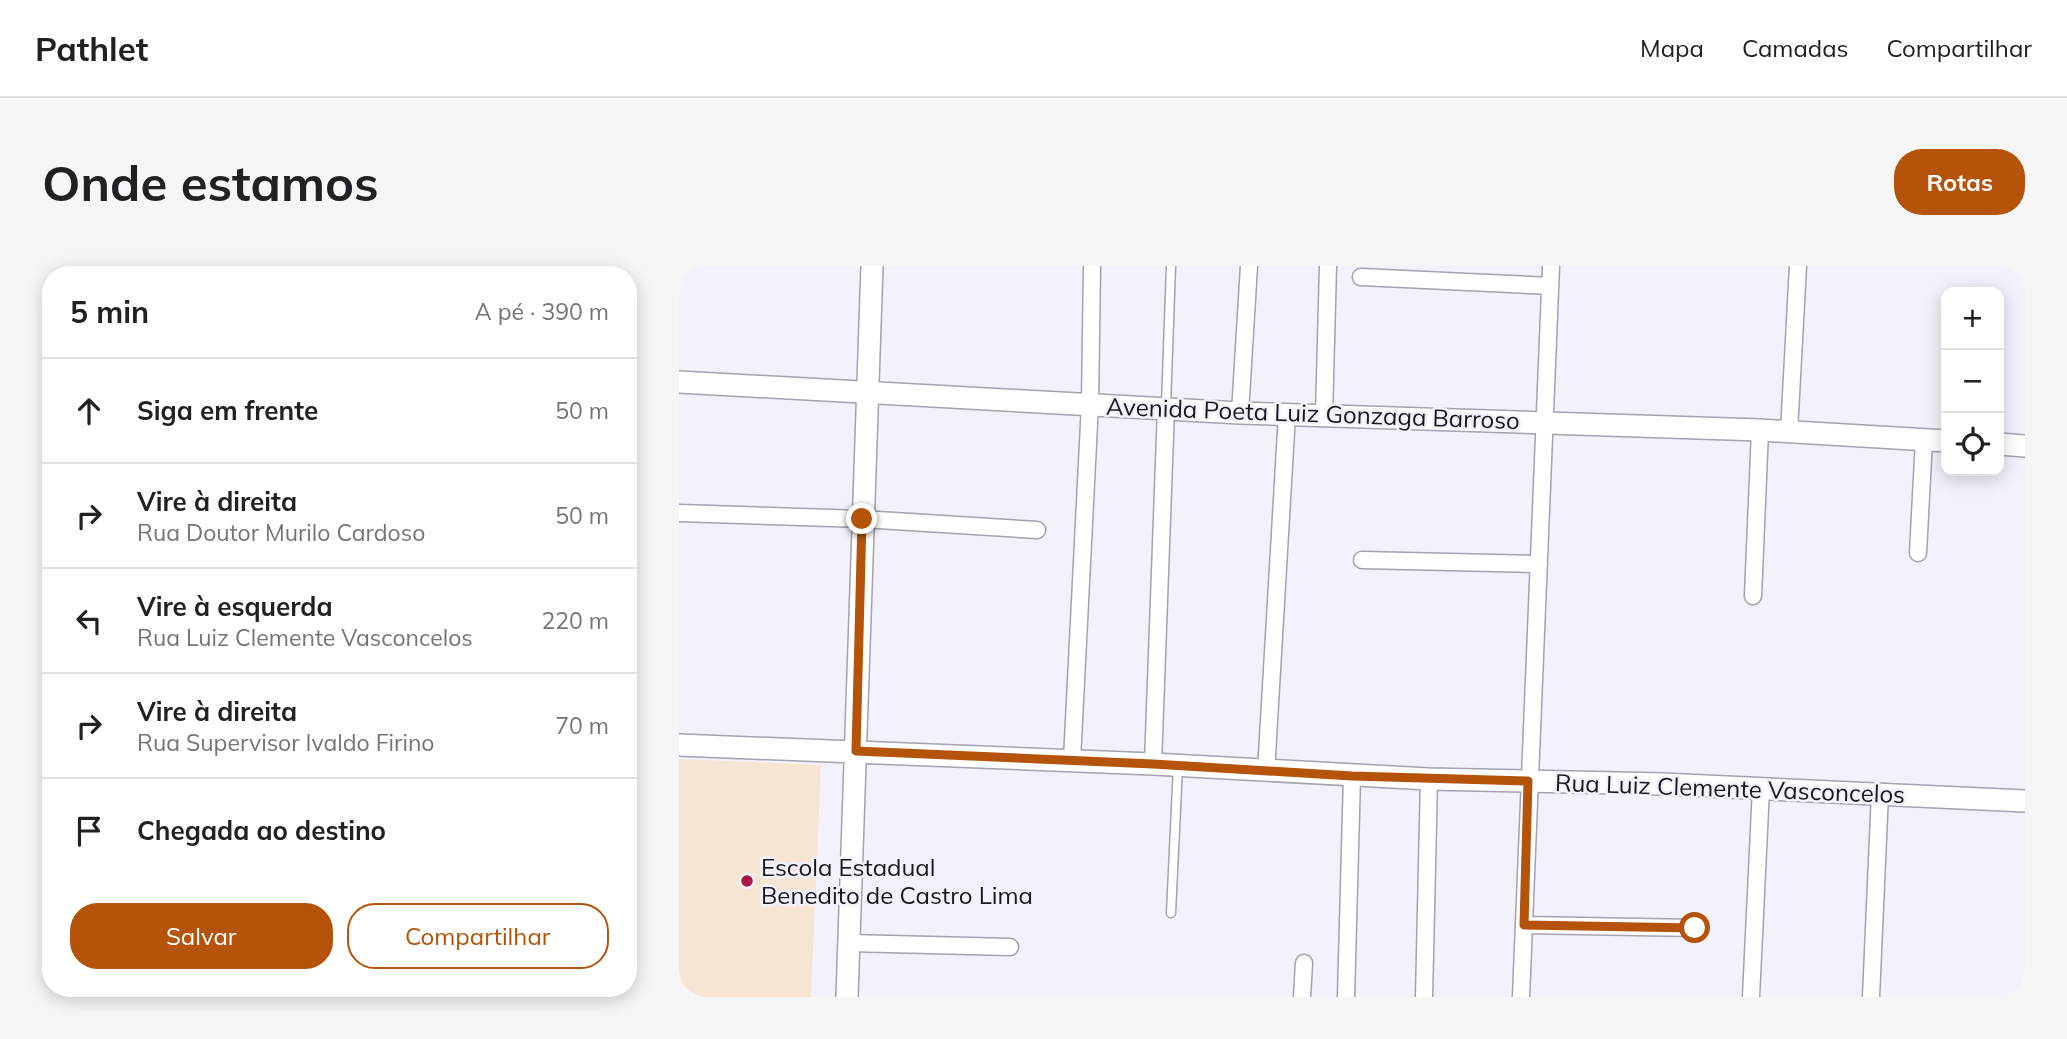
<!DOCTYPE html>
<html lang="pt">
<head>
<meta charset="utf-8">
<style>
	body { margin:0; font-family:Mulish,sans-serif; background:#f6f6f6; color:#202124 }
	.controls { position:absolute; right:21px; top:21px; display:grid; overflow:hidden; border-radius:14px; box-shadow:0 4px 18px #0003 }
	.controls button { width:63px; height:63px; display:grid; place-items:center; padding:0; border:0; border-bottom:2px solid #e0e0e0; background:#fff; color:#202124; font:35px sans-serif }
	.stop { position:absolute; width:21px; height:21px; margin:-16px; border:5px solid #b45309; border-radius:50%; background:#fff }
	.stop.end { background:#b45309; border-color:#fff; box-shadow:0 2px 7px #0008 }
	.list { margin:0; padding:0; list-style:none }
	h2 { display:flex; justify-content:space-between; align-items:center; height:91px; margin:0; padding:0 28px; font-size:30px }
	h2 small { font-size:23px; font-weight:400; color:#757577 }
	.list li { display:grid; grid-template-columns:46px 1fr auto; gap:21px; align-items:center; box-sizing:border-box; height:105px; padding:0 28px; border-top:2px solid #e0e0e0 }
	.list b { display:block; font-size:26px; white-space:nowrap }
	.list p { margin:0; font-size:23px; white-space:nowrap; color:#757577 }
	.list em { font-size:23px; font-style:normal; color:#757577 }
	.actions { display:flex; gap:14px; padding:21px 28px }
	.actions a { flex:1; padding:16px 0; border:2px solid #b45309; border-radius:28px; text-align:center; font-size:24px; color:#b45309 }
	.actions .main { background:#b45309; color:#fff }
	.icon { flex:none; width:38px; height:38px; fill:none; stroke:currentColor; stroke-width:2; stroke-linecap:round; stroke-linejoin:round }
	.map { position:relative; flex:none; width:1346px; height:731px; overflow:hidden; border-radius:28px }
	header { display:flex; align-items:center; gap:42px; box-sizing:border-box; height:98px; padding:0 35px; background:#fff; border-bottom:2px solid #e0e0e0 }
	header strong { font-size:33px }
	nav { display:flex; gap:38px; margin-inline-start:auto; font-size:24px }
	.intro { display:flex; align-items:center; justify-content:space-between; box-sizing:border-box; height:168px; padding:0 42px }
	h1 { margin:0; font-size:49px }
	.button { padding:18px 32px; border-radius:28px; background:#b45309; color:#fff; font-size:24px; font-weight:700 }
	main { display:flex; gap:42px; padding:0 42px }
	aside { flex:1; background:#fff; border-radius:28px; box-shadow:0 4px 18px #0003 }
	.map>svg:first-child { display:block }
	.education { fill:#f7e5d4 }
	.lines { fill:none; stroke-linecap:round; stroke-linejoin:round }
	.service-casing { stroke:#a3a1b2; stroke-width:11 }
	.minor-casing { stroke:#a3a1b2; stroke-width:19 }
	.tertiary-casing { stroke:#a3a1b2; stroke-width:24 }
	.service { stroke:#fff; stroke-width:8 }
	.minor { stroke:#fff; stroke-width:16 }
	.tertiary { stroke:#fff; stroke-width:21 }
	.route { stroke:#b45309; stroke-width:9 }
	.poi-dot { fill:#ab1747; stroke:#f2f1fc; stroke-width:2.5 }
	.labels { text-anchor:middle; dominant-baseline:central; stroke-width:5; stroke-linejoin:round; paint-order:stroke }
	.street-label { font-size:24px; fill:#19181e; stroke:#f2f1fc }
	.poi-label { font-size:24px; fill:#19181e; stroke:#f2f1fc; text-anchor:start }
</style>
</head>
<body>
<header>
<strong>Pathlet</strong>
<nav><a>Mapa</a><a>Camadas</a><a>Compartilhar</a></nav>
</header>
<div class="intro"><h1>Onde estamos</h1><a class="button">Rotas</a></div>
<main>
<aside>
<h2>5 min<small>A pé · 390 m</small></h2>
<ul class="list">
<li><svg class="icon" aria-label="ahead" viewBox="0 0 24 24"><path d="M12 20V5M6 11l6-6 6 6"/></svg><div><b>Siga em frente</b></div><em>50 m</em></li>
<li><svg class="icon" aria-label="right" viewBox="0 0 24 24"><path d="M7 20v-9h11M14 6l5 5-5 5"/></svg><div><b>Vire à direita</b><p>Rua Doutor Murilo Cardoso</p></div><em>50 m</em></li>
<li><svg class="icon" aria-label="left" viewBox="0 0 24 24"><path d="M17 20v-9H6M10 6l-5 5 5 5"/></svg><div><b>Vire à esquerda</b><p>Rua Luiz Clemente Vasconcelos</p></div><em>220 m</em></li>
<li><svg class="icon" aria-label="right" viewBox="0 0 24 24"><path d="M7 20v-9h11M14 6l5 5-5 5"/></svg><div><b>Vire à direita</b><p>Rua Supervisor Ivaldo Firino</p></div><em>70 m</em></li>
<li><svg class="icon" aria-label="arrive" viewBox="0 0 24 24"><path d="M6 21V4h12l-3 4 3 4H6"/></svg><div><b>Chegada ao destino</b></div></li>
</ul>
<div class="actions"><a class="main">Salvar</a><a>Compartilhar</a></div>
</aside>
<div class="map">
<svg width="1346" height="731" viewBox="0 0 1346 731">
	<rect width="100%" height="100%" fill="#f2f1fc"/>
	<path class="education" d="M0 493 142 499 132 731H0Z"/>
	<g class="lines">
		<g class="service-casing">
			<path id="service" d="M487 140 492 0
				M492 647 499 500"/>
		</g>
		<g class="minor-casing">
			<path id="minor" d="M682 11 871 20
				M561 147 570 0
				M645 149 649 0
				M1110 166 1119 0
				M0 247 183 253 358 264
				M1239 287 1245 173
				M683 294 860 298
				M1074 330 1081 164
				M393 494 411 138 413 0
				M474 498 487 142
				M587 506 608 148
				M845 659 1016 662
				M170 677 331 681
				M623 731 625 697
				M667 731 673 510
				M745 731 750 513
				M842 731 872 0
				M1072 731 1082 522
				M1192 731 1201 527"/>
		</g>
		<g class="tertiary-casing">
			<path id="tertiary" d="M0 116 561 147 1081 164 1267 175
				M1320 178 1346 180
				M0 479 474 498 750 513 984 518 1346 535
				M168 731 193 0"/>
		</g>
		<use href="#service" class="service"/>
		<use href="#minor" class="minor"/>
		<use href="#tertiary" class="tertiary"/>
	</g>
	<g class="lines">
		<path class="route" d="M183 253 177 485 474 498 673 510 849 515 845 659 1016 662"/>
	</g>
	<circle class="poi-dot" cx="68" cy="615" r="7"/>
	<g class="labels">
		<g class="street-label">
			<text transform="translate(634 147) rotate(2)">Avenida Poeta Luiz Gonzaga Barroso</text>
			<text transform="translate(1051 522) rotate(2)">Rua Luiz Clemente Vasconcelos</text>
		</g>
		<g class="poi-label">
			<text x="82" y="601">Escola Estadual<tspan x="82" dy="28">Benedito de Castro Lima</tspan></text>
		</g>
	</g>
</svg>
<div class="controls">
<button>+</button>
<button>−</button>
<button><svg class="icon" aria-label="locate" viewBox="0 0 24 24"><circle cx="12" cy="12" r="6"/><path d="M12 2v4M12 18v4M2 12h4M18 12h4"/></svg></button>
</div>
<div class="stop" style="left:1016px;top:662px"></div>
<div class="stop end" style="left:183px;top:253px"></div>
</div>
</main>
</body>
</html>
